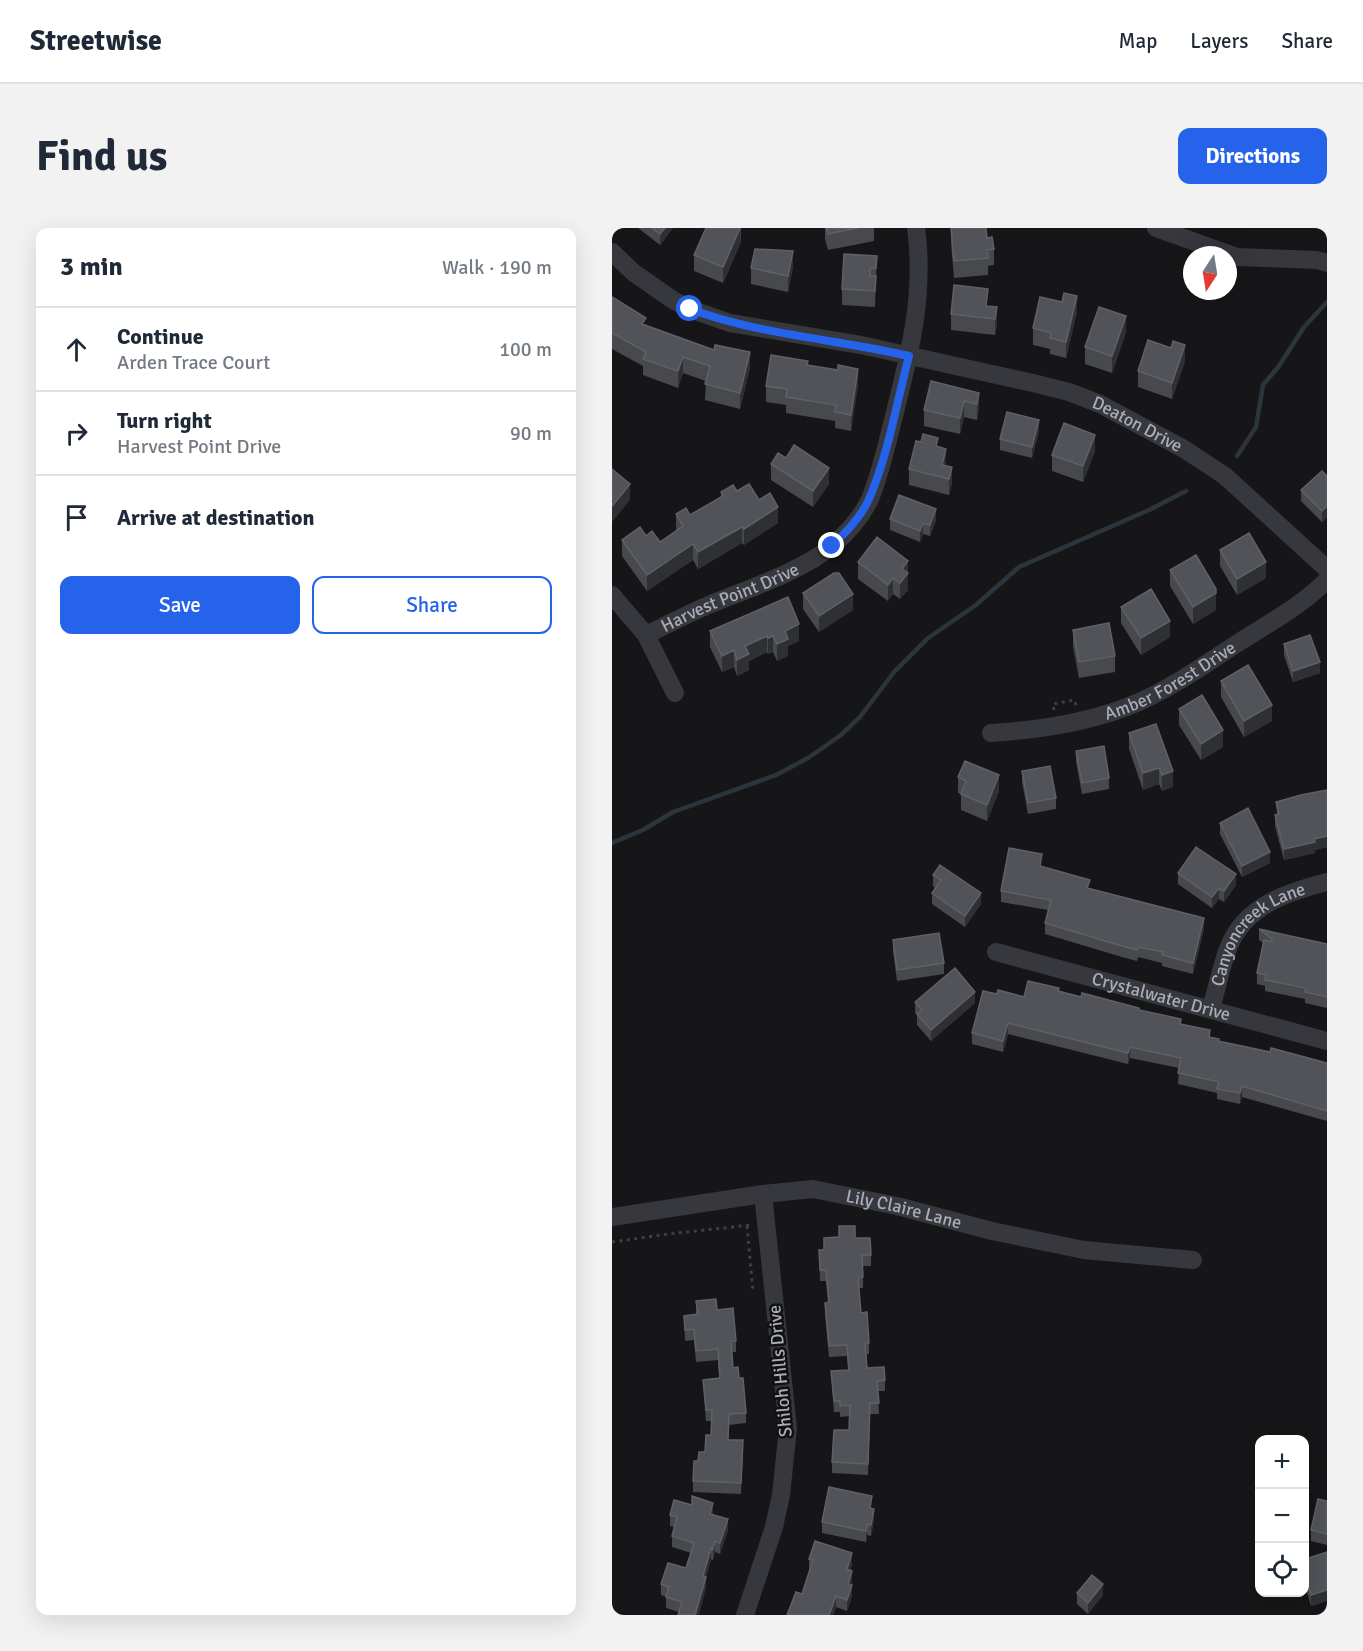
<!DOCTYPE html>
<html lang="en">
<head>
<meta charset="utf-8">
<style>
	body { margin:0; font-family:Signika,sans-serif; background:#f2f2f3; color:#1f2937 }
	.controls { position:absolute; right:18px; bottom:18px; display:grid; overflow:hidden; border-radius:12px; box-shadow:0 6px 24px #0002 }
	.controls button { width:54px; height:54px; display:grid; place-items:center; padding:0; border:0; border-bottom:2px solid #e0e1e3; background:#fff; color:#1f2937; font:30px sans-serif }
	.compass { position:absolute; left:571px; top:18px; width:54px; height:54px; border-radius:50%; background:#fff; box-shadow:0 6px 24px #0002; rotate:192deg }
	.stop { position:absolute; width:18px; height:18px; margin:-14px; border:4px solid #2563eb; border-radius:50%; background:#fff }
	.stop.end { background:#2563eb; border-color:#fff; box-shadow:0 2px 6px #0008 }
	.list { margin:0; padding:0; list-style:none }
	h2 { display:flex; justify-content:space-between; align-items:center; height:78px; margin:0; padding:0 24px; font-size:26px }
	h2 small { font-size:20px; font-weight:400; color:#747a83 }
	.list li { display:grid; grid-template-columns:39px 1fr auto; gap:18px; align-items:center; box-sizing:border-box; height:84px; padding:0 24px; border-top:2px solid #e0e1e3 }
	.list b { display:block; font-size:22px; white-space:nowrap }
	.list p { margin:0; font-size:20px; white-space:nowrap; color:#747a83 }
	.list em { font-size:20px; font-style:normal; color:#747a83 }
	.actions { display:flex; gap:12px; padding:18px 24px }
	.actions a { flex:1; padding:14px 0; border:2px solid #2563eb; border-radius:12px; text-align:center; font-size:21px; color:#2563eb }
	.actions .main { background:#2563eb; color:#fff }
	.icon { flex:none; width:33px; height:33px; fill:none; stroke:currentColor; stroke-width:2; stroke-linecap:round; stroke-linejoin:round }
	.map { position:relative; flex:none; width:715px; height:1387px; overflow:hidden; border-radius:12px }
	header { display:flex; align-items:center; gap:36px; box-sizing:border-box; height:84px; padding:0 30px; background:#fff; border-bottom:2px solid #e0e1e3 }
	header strong { font-size:28px }
	nav { display:flex; gap:33px; margin-inline-start:auto; font-size:21px }
	.intro { display:flex; align-items:center; justify-content:space-between; box-sizing:border-box; height:144px; padding:0 36px }
	h1 { margin:0; font-size:42px }
	.button { padding:15px 27px; border-radius:12px; background:#2563eb; color:#fff; font-size:21px; font-weight:700 }
	main { display:flex; gap:36px; padding:0 36px }
	aside { flex:1; background:#fff; border-radius:12px; box-shadow:0 6px 24px #0002 }
	.map>svg:first-child { display:block }
	.lines { fill:none; stroke-linecap:round; stroke-linejoin:round }
	.stream { stroke:#2c353c; stroke-width:4.5 }
	.path { stroke:#3d3f44; stroke-width:3; stroke-dasharray:3 4.5; stroke-linecap:butt }
	.minor { stroke:#37383d; stroke-width:18 }
	.wall { fill:#47494d }
	.shaded-wall { fill:#2f3033 }
	.building { fill:#525359; stroke:#5f6168; stroke-width:1.5 }
	.route { stroke:#2563eb; stroke-width:8 }
	.labels { text-anchor:middle; dominant-baseline:central; stroke-width:5; stroke-linejoin:round; paint-order:stroke }
	.street-label { font-size:18px; fill:#a8adb8; stroke:#111113 }
</style>
</head>
<body>
<header>
<strong>Streetwise</strong>
<nav><a>Map</a><a>Layers</a><a>Share</a></nav>
</header>
<div class="intro"><h1>Find us</h1><a class="button">Directions</a></div>
<main>
<aside>
<h2>3 min<small>Walk · 190 m</small></h2>
<ul class="list">
<li><svg class="icon" aria-label="ahead" viewBox="0 0 24 24"><path d="M12 20V5M6 11l6-6 6 6"/></svg><div><b>Continue</b><p>Arden Trace Court</p></div><em>100 m</em></li>
<li><svg class="icon" aria-label="right" viewBox="0 0 24 24"><path d="M7 20v-9h11M14 6l5 5-5 5"/></svg><div><b>Turn right</b><p>Harvest Point Drive</p></div><em>90 m</em></li>
<li><svg class="icon" aria-label="arrive" viewBox="0 0 24 24"><path d="M6 21V4h12l-3 4 3 4H6"/></svg><div><b>Arrive at destination</b></div></li>
</ul>
<div class="actions"><a class="main">Save</a><a>Share</a></div>
</aside>
<div class="map">
<svg width="715" height="1387" viewBox="0 0 715 1387">
	<rect width="100%" height="100%" fill="#161618"/>
	<g class="lines">
		<path class="stream" d="M625 228 644 199 651 157 667 138 692 99 715 74
			M0 615 31 602 61 584 164 547 196 530 229 507 248 489 282 444 316 410 364 377 407 339 537 282 574 263"/>
		<path class="path" d="M442 482 441 476 462 472 465 479
			M135 998 141 1063
			M0 1014 56 1006 139 997"/>
		<g class="minor">
			<path d="M544 0 625 29 705 32 715 35"/>
			<path id="s1" d="M0 24 22 45 61 72 78 81 118 95 249 117 421 155 457 164 488 176 572 221 613 248 715 341"/>
			<path d="M0 367 34 407 63 465"/>
			<path id="s2" d="M34 407C55 397 77 385 99 376 136 361 191 343 221 317 235 305 250 288 258 271 269 244 275 215 282 188 298 124 313 67 304 0"/>
			<path id="s3" d="M379 505C428 502 481 494 527 474 563 458 596 434 629 413 659 394 690 377 715 352"/>
			<path id="s4" d="M384 724 715 813"/>
			<path id="s5" d="M599 781C605 760 609 738 617 718 634 677 676 664 715 654"/>
			<path id="s6" d="M0 989 151 966 201 961 285 978 380 1003 472 1022 581 1032"/>
			<path d="M133 1387 162 1299 169 1267 176 1200 151 966"/>
		</g>
	</g>
	<path class="wall" d="M26 0H61L48 17Z
		M129 0V14L111 55 82 43V27Z
		M213 0H262V13L216 22 213 11Z
		M339 0 375 10 382 21V37L376 38V47L342 50 339 15Z
		M265 28 263 79 230 77V61Z
		M181 39 176 64 139 56V40Z
		M0 69 34 98 138 140 128 181 93 172 94 153 71 145 66 160 31 147V138L0 121Z
		M375 78 385 79V95L383 107 339 102V86Z
		M465 84 454 130 438 126V121L421 117V100Z
		M514 104 500 145 473 136V119Z
		M559 120 573 133 560 171 526 159V143Z
		M196 137 246 157 239 203 223 200V193L174 185V177L154 174V158Z
		M367 165V181L365 192 352 189 348 206 312 198V182Z
		M427 203 420 230 388 222V211Z
		M326 219 340 255 337 267 297 257V241Z
		M483 223 471 254 440 243V227Z
		M159 236 217 256 201 279 159 252Z
		M715 248V289L710 294 689 273V262Z
		M125 263 147 272 166 295 132 317 130 315 86 341 81 332 35 363 10 328V312L34 308 48 314 64 303V286L78 287 109 269V264Z
		M278 291 324 292 318 308 311 306 308 314 278 302Z
		M608 322 654 350 625 367 608 338Z
		M246 334 296 349V362L288 371 281 366 276 373 246 351Z
		M558 342 604 382 581 396 558 358Z
		M191 365 241 382 207 404 191 381Z
		M176 369 187 413 176 418V428L165 433 161 424 156 426 155 424 137 433V442L125 448 122 439 110 444 98 419V403Z
		M509 379 558 409 529 427 509 395Z
		M461 402 503 428V444L467 450 461 418Z
		M672 416 708 445 681 454 672 427Z
		M609 453 660 493 632 509 609 469Z
		M567 481 611 519 589 532 567 497Z
		M544 496 561 559 550 563 547 556 531 562 517 521V505Z
		M464 523 497 550V561L470 566 464 534Z
		M410 543 444 570V581L416 586 410 554Z
		M346 549 387 563 375 593 349 582V566L346 565Z
		M715 562V619L703 622V625L672 632 663 598V587L665 586 664 574Z
		M608 595 658 635 630 649 608 606Z
		M430 638 478 661 592 701 581 746 550 738V735L526 729 525 733 510 729 433 706V695L436 682 389 674V663Z
		M566 645 624 657 612 674 607 671 600 680 566 656Z
		M321 647 369 676 353 699 320 676V665L323 660 321 658Z
		M647 701 715 716V780L693 775V771L653 763V758L645 756V745L651 715 647 712Z
		M281 712 332 735V746L285 753 281 723Z
		M447 763 527 782 569 796 607 813 715 835V893L630 869 628 876 605 871V865L566 856 567 840 518 830 516 836 396 806 391 824 360 816V805L385 766 412 769Z
		M303 774 363 775 319 813 305 797V787L303 785Z
		M227 998 243 1010 259 1027V1038H251V1060H247L249 1085 257 1115V1126H254L255 1140 273 1152V1163H266L267 1186H258L256 1247 220 1245V1234L237 1202 238 1188 228 1189V1184H222L219 1143 236 1142 235 1128 217 1129 213 1086V1075L216 1074 214 1053H208L207 1022H212L227 1009Z
		M84 1073 105 1082 124 1113V1124H120L121 1140 127 1150 134 1185V1195L117 1197 116 1212 131 1223 129 1266 81 1264V1253L86 1233 93 1224 99 1207 100 1193H94L91 1152 107 1150 106 1132 84 1134 82 1112 73 1113 72 1088 84 1087Z
		M715 1273V1317L699 1313V1302Z
		M260 1280 262 1292 259 1308 255 1307 254 1314 210 1305V1294Z
		M58 1287H101L116 1302 108 1326 103 1324 101 1332 99 1331 94 1349V1360L67 1384 54 1380V1369L49 1367V1356L74 1340 79 1325 60 1319V1308L62 1299 58 1298Z
		M715 1324V1373L699 1378 693 1357V1331Z
		M197 1331 240 1336 238 1343 240 1354 239 1357 240 1368 235 1383 224 1379 221 1387H175L190 1366 198 1342H197Z
		M465 1365 491 1367 476 1386 465 1376Z"/>
	<path class="shaded-wall" d="M53 0H61L48 17V6Z
		M128 0 129 14 111 55V39Z
		M181 23V39L176 64V48Z
		M465 68V84L454 130V114Z
		M385 79V95L383 107V91Z
		M514 88V104L500 145V128Z
		M573 117V133L560 171V155Z
		M138 124V140L128 181V165Z
		M71 129V145L66 160V143Z
		M246 141V157L239 203V187Z
		M367 165V181L365 192V176Z
		M352 173V189L348 206V190Z
		M427 192V203L420 230V219Z
		M483 207V223L471 254V238Z
		M334 221V237L331 249 330 237Z
		M340 239V255L337 267V251Z
		M217 240V256L201 279V263Z
		M18 256V272L0 294V278Z
		M715 278V289L710 294V283Z
		M166 279V295L132 317V301Z
		M324 281V292L318 308V297Z
		M311 295V306L308 314V303Z
		M130 299V315L86 341V324Z
		M81 316V332L35 363V347Z
		M296 333V362L288 371V355L290 341Z
		M654 334V350L625 367V351Z
		M281 350V366L276 373V357Z
		M604 365V382L581 396V379Z
		M241 366V382L207 404V388Z
		M558 393V409L529 427V410Z
		M187 396V413L176 418V428L165 433V416L173 403Z
		M155 408V424L137 433V442L125 448V432L133 418Z
		M161 408V424L156 426V410Z
		M122 422V439L110 444V428Z
		M708 434V445L681 454V443Z
		M660 477V493L632 509V493Z
		M611 502V519L589 532V516Z
		M547 540V556L531 562V545Z
		M561 543V559L550 563V547Z
		M387 547V563L375 593V577Z
		M715 608V619L703 622V625L672 632V621L702 611Z
		M658 624V635L630 649V638Z
		M624 646V657L612 674V663Z
		M607 660V671L600 680V669Z
		M369 665V676L353 699V688Z
		M592 690V701L581 746V735Z
		M363 764V775L319 813V802Z
		M396 795V806L391 824V813Z
		M518 819V830L516 836V825Z
		M630 858V869L628 876V865Z
		M101 1275V1286L98 1297V1286Z
		M262 1281V1292L259 1308V1297Z
		M116 1291V1302L108 1326V1315Z
		M255 1296V1307L254 1314V1303Z
		M103 1313V1324L101 1332V1321Z
		M99 1320V1331L91 1359V1348Z
		M240 1325V1336L235 1352V1341Z
		M240 1343V1354L236 1367V1356Z
		M94 1349V1360L87 1387H83Z
		M491 1356V1367L476 1386V1375Z
		M240 1357V1368L235 1383V1372Z
		M715 1362V1373L699 1378V1367Z
		M224 1368V1379L221 1387H217Z"/>
	<path class="building" d="M40 0H53L48 6Z
		M94 0H128L111 39 82 27Z
		M214 0H246L216 6Z
		M339 0H374L375 10 380 9 382 21 375 22 376 30 342 33Z
		M143 21 181 23 176 48 139 40Z
		M232 26 265 28 264 40 258 41V48H264L263 63 230 61Z
		M342 57 376 61 374 78 385 79 383 91 339 86Z
		M452 65 465 68 454 114 438 110 439 105 421 100 428 69 450 74Z
		M0 69 34 90 30 96 102 122 103 117 138 124 128 165 93 156 98 138 71 129 66 143 31 131 34 124 0 105Z
		M487 79 514 88 500 128 473 119Z
		M536 112 559 120 561 113 573 117 560 155 526 143Z
		M159 127 196 133 195 137 226 142V137L246 141 239 187 223 184 224 177 174 169 175 161 154 158Z
		M319 153 367 165 365 176 352 173 348 190 312 182Z
		M395 184 427 192 420 219 388 211Z
		M452 195 483 207 471 238 440 227Z
		M311 206 326 210 324 218 334 221 330 237 340 239 337 251 297 241 304 213 309 214Z
		M182 217 217 240 201 263 159 236 166 225 174 230Z
		M0 241 18 256 0 278Z
		M710 243 715 248V278L710 283 689 262Z
		M137 256 147 272 158 265 166 279 132 301 130 299 86 324 81 316 35 347 10 312 28 299 34 308 40 303 48 314 71 298 64 286 74 280 78 287 111 268 109 264 121 257 125 263Z
		M287 267 324 281 318 297 311 295 308 303 278 291Z
		M637 305 654 334 625 351 608 322Z
		M265 309 296 333 290 341 296 345 288 355 281 350 276 357 246 334Z
		M584 327 604 361V365L581 379 558 342Z
		M222 345H227L241 366 207 388 191 365Z
		M539 361 558 393 529 410 509 379Z
		M176 369 187 396 173 403 176 411 165 416 161 408 156 410 155 408 133 418 137 426 125 432 122 422 110 428 98 403Z
		M497 395 503 428 467 434 461 402Z
		M698 407 708 434 681 443 672 416Z
		M636 437 660 477 632 493 609 453Z
		M590 467 611 502 589 516 567 481Z
		M544 496 561 543 550 547 547 540 531 545 517 505Z
		M492 518 497 550 470 555 464 523Z
		M353 533 387 547 375 577 349 566 354 553 346 549Z
		M438 538 444 570 416 575 410 543Z
		M715 562V608L702 611 703 614 672 621 663 587 667 586 664 574 689 567Z
		M636 580 658 624 630 638 608 595Z
		M584 619 624 646 612 663 607 660 600 669 566 645Z
		M397 620 430 626 428 638 478 652 475 660 592 690 581 735 550 727 551 724 526 719 525 722 510 718 433 695 439 672 389 663Z
		M328 637 369 665 353 688 320 665 329 652 321 647Z
		M647 701 715 716V769L693 764 694 760 653 752 654 747 645 745 652 712 660 714V711Z
		M327 705 332 735 285 742 281 712Z
		M343 740 363 764 319 802 305 786 310 782 303 774Z
		M416 753 447 760 446 763 469 769 470 765 527 780V782L569 791 568 796 598 802 597 809 607 811 606 813 658 824 659 820 715 835V883L630 858 628 865 605 861 607 854 566 845 569 830 518 819 516 825 396 795 391 813 360 805 371 763 385 766 386 762 412 769Z
		M227 998H243V1010H258L259 1027H250L251 1049 246 1050 249 1085 255 1084 257 1115H253L255 1140 272 1139 273 1152 265 1153 267 1175H258L256 1236 220 1234 222 1202H237L238 1177 228 1178V1173H222L219 1143 237 1142 235 1117 217 1118 213 1075 217 1074 214 1042H208L207 1022H212V1010L227 1009Z
		M104 1071 105 1082 121 1080 124 1113H119L121 1140 126 1139 127 1150H131L134 1185 117 1186 116 1212H131L129 1255 81 1253 82 1233H86L87 1224H93L94 1207H99L100 1182H94L91 1152 108 1150 106 1121 84 1123 82 1101 73 1102 72 1088 86 1086 84 1073Z
		M217 1259 260 1268 258 1280 262 1281 259 1297 255 1296 254 1303 210 1294Z
		M80 1268 101 1275 98 1286 116 1291 108 1315 103 1313 101 1321 99 1320 91 1348 94 1349 83 1387H66L70 1374 54 1369 57 1359 49 1356 56 1335 74 1340 82 1315 60 1308 65 1289 58 1287 62 1272 80 1277Z
		M706 1271 715 1273V1306L699 1302Z
		M203 1313 240 1325 235 1341 240 1343 236 1356 240 1357 235 1372 224 1368 217 1387H175L184 1364 190 1366 201 1332 197 1331Z
		M715 1324V1362L699 1367 693 1346V1331Z
		M480 1347 491 1356 476 1375 465 1365Z"/>
	<g class="lines">
		<path class="route" d="M78 81C148 107 224 111 297 128 285 173 276 228 257 271 249 289 234 304 220 318"/>
	</g>
	<g class="labels">
		<g class="street-label">
			<text stroke="none"><textPath href="#s1" startOffset="561">Deaton Drive</textPath></text>
			<text stroke="none"><textPath href="#s2" startOffset="92">Harvest Point Drive</textPath></text>
			<text stroke="none"><textPath href="#s3" startOffset="189">Amber Forest Drive</textPath></text>
			<text stroke="none"><textPath href="#s5" startOffset="94">Canyoncreek Lane</textPath></text>
			<text stroke="none"><textPath href="#s4" startOffset="171">Crystalwater Drive</textPath></text>
			<text stroke="none"><textPath href="#s6" startOffset="296">Lily Claire Lane</textPath></text>
			<text transform="translate(168 1143) rotate(-95)">Shiloh Hills Drive</text>
		</g>
	</g>
</svg>
<div class="controls">
<button>+</button>
<button>−</button>
<button><svg class="icon" aria-label="locate" viewBox="0 0 24 24"><circle cx="12" cy="12" r="6"/><path d="M12 2v4M12 18v4M2 12h4M18 12h4"/></svg></button>
</div>
<svg class="compass" viewBox="-18 -18 36 36"><path d="M0-13l5 13h-10z" fill="#e53935"/><path d="M0 13l5-13h-10z" fill="#747a83"/></svg>
<div class="stop" style="left:78px;top:81px"></div>
<div class="stop end" style="left:220px;top:318px"></div>
</div>
</main>
</body>
</html>
